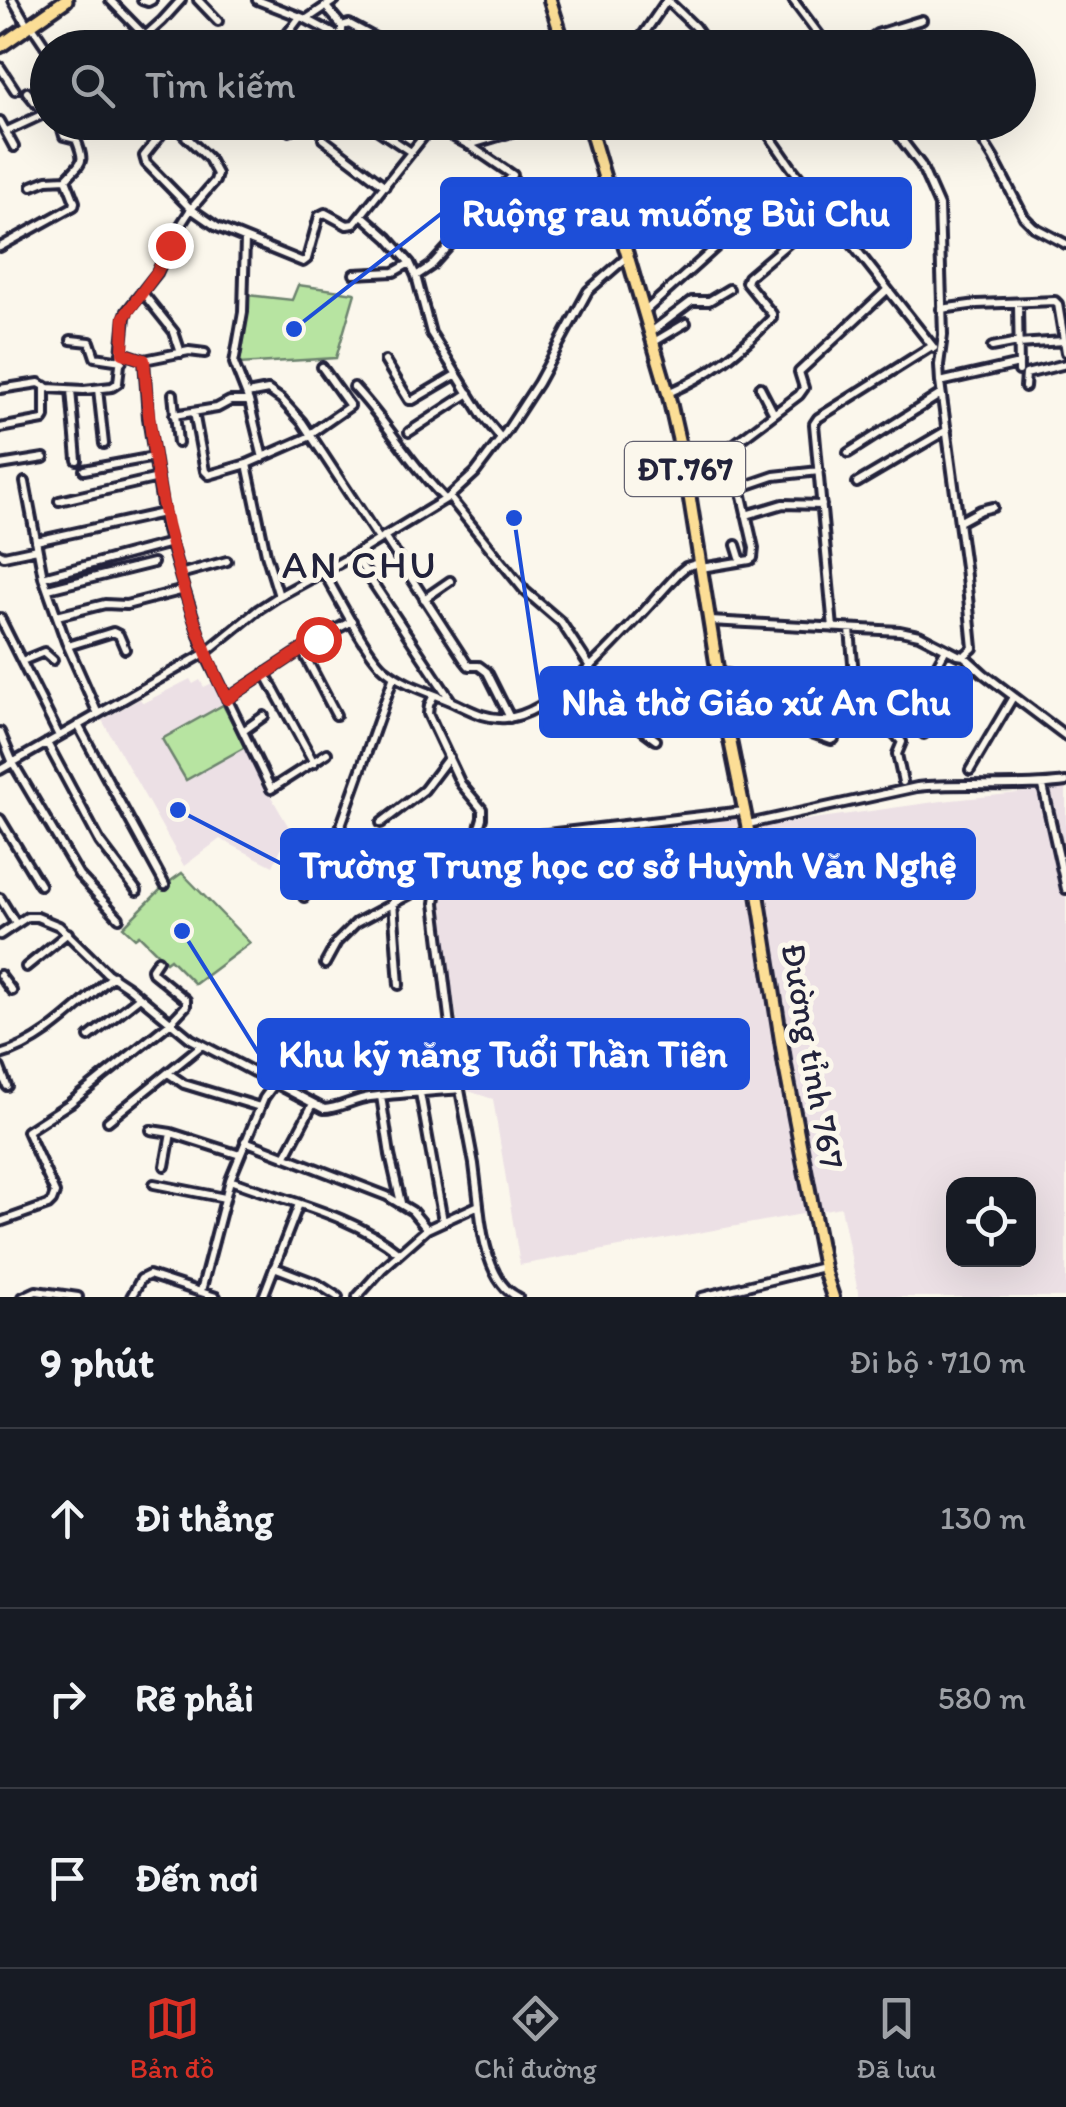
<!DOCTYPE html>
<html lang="vi">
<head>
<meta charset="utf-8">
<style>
	body { margin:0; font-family:Itim,sans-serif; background:#20242c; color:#f1f3f6 }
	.controls { position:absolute; right:30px; bottom:30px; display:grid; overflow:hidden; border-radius:20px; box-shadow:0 10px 40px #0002 }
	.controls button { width:90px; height:90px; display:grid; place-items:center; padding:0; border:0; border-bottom:2px solid #363941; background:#171b24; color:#f1f3f6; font:50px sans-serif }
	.stop { position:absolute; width:30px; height:30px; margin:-22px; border:8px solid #d93025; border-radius:50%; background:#fff }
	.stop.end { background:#d93025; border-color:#fff; box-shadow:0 2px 10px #0008 }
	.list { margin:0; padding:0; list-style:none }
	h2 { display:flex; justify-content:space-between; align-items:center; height:130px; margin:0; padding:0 40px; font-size:42px }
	h2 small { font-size:32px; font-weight:400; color:#9ea1a6 }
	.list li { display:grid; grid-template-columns:65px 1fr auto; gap:30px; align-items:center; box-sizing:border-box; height:180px; padding:0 40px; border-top:2px solid #363941 }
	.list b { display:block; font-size:38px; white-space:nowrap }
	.list em { font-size:32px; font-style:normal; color:#9ea1a6 }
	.icon { flex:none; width:55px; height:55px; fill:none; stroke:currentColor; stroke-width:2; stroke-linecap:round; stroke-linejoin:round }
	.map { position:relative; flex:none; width:1066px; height:1297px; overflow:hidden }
	.search { position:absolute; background:#171b24; box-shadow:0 10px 40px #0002; left:30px; right:30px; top:30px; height:110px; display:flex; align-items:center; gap:25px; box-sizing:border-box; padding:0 35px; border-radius:55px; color:#9ea1a6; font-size:38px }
	.sheet { height:670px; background:#171b24 }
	nav { display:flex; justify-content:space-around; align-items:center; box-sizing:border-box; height:140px; border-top:2px solid #363941; background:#171b24; font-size:28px; color:#9ea1a6 }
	nav a { display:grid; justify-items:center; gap:5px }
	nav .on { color:#d93025 }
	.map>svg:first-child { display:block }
	.built { fill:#ece0e5; fill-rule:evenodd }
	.green { fill:#b7e4a1; stroke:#6c836e; stroke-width:2.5 }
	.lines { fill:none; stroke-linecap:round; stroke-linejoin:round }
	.minor-casing { stroke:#22223b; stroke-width:14 }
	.primary-casing { stroke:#22223b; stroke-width:18 }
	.trunk-casing { stroke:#22223b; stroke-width:19 }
	.minor { stroke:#fbf7ec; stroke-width:6 }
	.primary { stroke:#fcde96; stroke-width:10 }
	.trunk { stroke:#fcde96; stroke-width:11 }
	.route { stroke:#d93025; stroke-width:12 }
	.labels { text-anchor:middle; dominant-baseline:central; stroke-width:10; stroke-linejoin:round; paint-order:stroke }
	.shield { fill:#fbf7ec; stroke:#636270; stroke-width:2.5 }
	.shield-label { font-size:32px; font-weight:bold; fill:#22223b }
	.street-label { font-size:35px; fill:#22223b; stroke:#fbf7ec }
	.quarter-label { font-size:40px; letter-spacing:2.5px; fill:#22223b; stroke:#fbf7ec }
	.leader { fill:none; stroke:#1d4ed8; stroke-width:4 }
	.callout-dot { fill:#1d4ed8; stroke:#fbf7ec; stroke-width:4 }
	.callout { fill:#1d4ed8; stroke:#1d4ed8; stroke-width:4 }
	.callout-label { font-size:38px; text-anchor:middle; font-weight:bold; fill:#fff }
</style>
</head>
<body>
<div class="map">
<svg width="1066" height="1297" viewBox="0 0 1066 1297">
	<rect width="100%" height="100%" fill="#fbf7ec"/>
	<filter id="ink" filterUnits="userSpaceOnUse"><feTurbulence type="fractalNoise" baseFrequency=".01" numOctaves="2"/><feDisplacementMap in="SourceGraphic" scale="20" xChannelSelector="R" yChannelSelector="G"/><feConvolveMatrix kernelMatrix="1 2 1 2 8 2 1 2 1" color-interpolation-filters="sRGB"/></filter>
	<g filter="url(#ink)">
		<path class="built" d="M190 679 193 684 200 680 204 687 212 683 223 705 163 739 186 780 245 747 260 777 259 781 262 787 266 788 290 829 273 866 220 839 184 866 102 720 140 699 143 703Z
			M1066 788V1297H859L841 1207 520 1265 493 1099 468 1091 439 903 446 884 468 856 482 848 739 809 742 829 942 801ZM954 1184H1028V1260H954Z"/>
		<path class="green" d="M298 285 355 293 336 358 239 364 247 295 292 300Z
			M223 705 245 747 186 780 162 739Z
			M182 873 250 943 195 984 170 959 166 962 139 935 135 938 123 927 165 885Z"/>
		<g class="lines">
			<g class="minor-casing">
				<path id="minor" d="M13 0 25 21
					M110 0 157 48
					M142 0 148 2 152 0
					M198 0 218 21
					M257 0 306 19 338 36
					M667 0 695 27 710 48
					M793 0 829 48
					M327 8 342 26V31L331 48
					M307 19 335 0
					M32 26 48 50
					M342 26 349 24 377 39
					M285 37 300 17
					M132 48 162 21 181 0
					M191 48 195 43
					M634 48 667 0
					M857 48 877 34 922 20
					M0 67 15 90
					M27 92 44 113
					M0 121 14 147
					M93 122 96 128
					M171 122 144 156 146 163 191 209 217 227 303 262 307 259 319 216 325 213 347 225 354 224 432 126
					M366 122 411 152
					M760 122 792 168 934 348
					M971 122 994 159 1024 217 1034 227 1066 244
					M7 131 48 112
					M289 131 294 122
					M323 139 385 186
					M469 145 544 122
					M32 186 47 180 66 179
					M362 215 388 238 410 263 416 276 431 333 482 415 501 438
					M245 239 243 312 234 363 249 401 263 458
					M0 247 74 206 75 202 66 179C82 161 86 164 76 139L64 136 60 122
					M354 274 394 272 410 263
					M416 276 431 266 513 175 469 145 426 122
					M142 292 174 332 181 353
					M1018 303 1019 371
					M941 309 977 304 1055 301 1058 304 1066 352
					M645 311 754 213
					M651 332 692 301H709L729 289
					M71 340 90 342 95 357 122 361
					M654 342 686 323
					M1018 344 1064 341
					M992 347 1018 342
					M123 353 144 360 189 351 205 353
					M144 360 148 418 165 524 184 589 205 653 271 789 327 753
					M385 361 409 400H413L457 374
					M940 382 1019 364
					M354 387C387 422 410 464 445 499
					M760 387 774 414
					M1025 387 1026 374 1066 364
					M0 389 39 383 48 388 84 390 112 387 118 383 125 317 127 311 157 273 175 234 191 209 215 181 217 174 209 159 172 123
					M98 389 104 444
					M71 390 77 460
					M668 393C712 374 738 352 772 318V314L746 282 748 277 826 211
					M173 394 178 443
					M247 394 268 390 281 399 302 422 379 539
					M194 412 205 471 209 475 247 464 311 436
					M174 415 217 408 230 401H249
					M0 428 43 420 45 417V386
					M409 432 469 393
					M310 434 350 406 322 367
					M848 453 941 394
					M247 464 266 554 279 596
					M0 465 44 458
					M84 470 154 457
					M25 482 43 577 66 642 98 714
					M857 483 947 430
					M739 488 774 476 819 471
					M449 497 525 591 561 622 621 714 656 740
					M59 501 158 478
					M746 515 783 504 822 505
					M959 522 981 510 993 507
					M384 536 465 661 469 666H479L487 672 510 718
					M36 541 163 513
					M736 545 741 561
					M0 554 4 556 37 549
					M355 556 450 699
					M701 568 750 560 753 558 754 548 732 452 733 445 799 395 804 388 799 372 887 290
					M324 573C337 595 368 657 386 670 404 685 427 691 448 700 467 708 484 720 506 718 560 715 642 611 680 572L686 567 699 563
					M180 574 227 561
					M43 577 171 543
					M48 589 153 563
					M424 599 450 581
					M57 616 105 604 126 605 184 590
					M0 618 59 736
					M710 621 900 631 919 635 958 655 964 656 973 648 965 567 940 382 939 365 943 335 939 206 921 165 888 122
					M833 628 814 424 818 418 932 346
					M68 646 113 632 119 635 125 649
					M302 650 336 715
					M964 656 984 674 1066 736
					M22 661 44 652 53 660
					M718 672 756 680
					M265 673 314 763
					M855 686C884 695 902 713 924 734
					M924 688 946 649
					M434 695 429 705 428 714 461 784 482 809V818L474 845
					M227 699 318 639 352 621
					M851 703C868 718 888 723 902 742L897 754 903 782
					M78 725 165 885
					M797 728 831 740 834 739 851 703 855 686 850 629
					M243 731 264 716
					M0 732 13 763 79 875 119 918
					M47 743 100 842 137 891
					M0 770 205 653 259 609 279 596 354 555 449 497 475 473 506 432 538 383 588 291 627 257
					M970 770 1013 697
					M1043 786 1066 889
					M0 819 40 885
					M381 823 424 790 449 757
					M748 824 917 787C966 782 1017 789 1066 782
					M304 897 335 842 394 676
					M0 898 16 924
					M393 902 399 985
					M0 935 27 917H37L59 926 107 973 128 987 191 1039 324 1109C338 1109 354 1099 370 1097 400 1093 430 1092 460 1089
					M325 964 337 942 356 923 418 890H437
					M26 967 68 933
					M0 975 12 991
					M89 1037 140 997
					M0 1055C44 1043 78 1005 113 976
					M0 1068 7 1086
					M168 1073 184 1084 260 1107
					M420 1093 443 1221
					M381 1096 390 1155 401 1203
					M108 1121 202 1045
					M151 1130 171 1133 240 1155
					M245 1141 387 1196 412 1211 427 1229
					M285 1157 313 1104
					M165 1166 171 1133
					M230 1180C287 1202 351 1214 399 1253
					M154 1184 225 1198
					M479 1206C482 1234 489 1284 518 1297
					M0 1222 48 1205 52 1201 55 1193 27 1131 70 1103 170 1023 186 1006V1000L153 973 152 969 158 960
					M274 1267 318 1284 338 1297
					M201 1291 230 1180 264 1098 282 1073 305 1061 330 1054 411 1047 453 1049
					M23 1297 36 1291 78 1297
					M131 1297 141 1279 149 1275 216 1297
					M263 1297 299 1204
					M357 1297 382 1269 427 1229 479 1205 474 1164 454 1058 435 903C436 885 456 858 471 848 478 844 487 842 495 840L744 811
					M702 1297 823 1267"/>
			</g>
			<g class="primary-casing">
				<path id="primary" d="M550 0 565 48
					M588 122 668 393 685 468 723 706 747 824 785 1066 825 1273 833 1297"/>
			</g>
			<g class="trunk-casing">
				<path id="trunk" d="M0 46 66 0"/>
			</g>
			<use href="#minor" class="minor"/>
			<use href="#primary" class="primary"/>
			<use href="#trunk" class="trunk"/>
		</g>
	</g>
	<g class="lines" filter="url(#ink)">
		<path class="route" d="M170 245 157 272 124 317 123 353 144 360C152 477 175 593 227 699L318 639"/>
	</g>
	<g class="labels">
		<rect class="shield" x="625" y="442" width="120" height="54" rx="8"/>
		<g class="shield-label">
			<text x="685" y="469">ĐT.767</text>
		</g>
		<g class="street-label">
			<text transform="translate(813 1056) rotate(80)">Đường tỉnh 767</text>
		</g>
		<g class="quarter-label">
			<text x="360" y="564">AN CHU</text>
		</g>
	</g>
	<path class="leader" d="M294 329L442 213M514 518L541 702M178 810L282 864M182 931L259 1054"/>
	<g class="callout-dot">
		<circle cx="294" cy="329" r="10"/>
		<circle cx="514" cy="518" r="10"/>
		<circle cx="178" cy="810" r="10"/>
		<circle cx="182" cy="931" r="10"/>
	</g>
	<g class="callout">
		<rect x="442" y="179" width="468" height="68" rx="10"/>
		<rect x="541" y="668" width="430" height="68" rx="10"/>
		<rect x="282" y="830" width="692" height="68" rx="10"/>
		<rect x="259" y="1020" width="489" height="68" rx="10"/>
	</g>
	<g class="callout-label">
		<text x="676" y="226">Ruộng rau muống Bùi Chu</text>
		<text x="756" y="715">Nhà thờ Giáo xứ An Chu</text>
		<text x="628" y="878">Trường Trung học cơ sở Huỳnh Văn Nghệ</text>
		<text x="503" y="1067">Khu kỹ năng Tuổi Thần Tiên</text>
	</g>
</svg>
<div class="controls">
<button><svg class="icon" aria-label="locate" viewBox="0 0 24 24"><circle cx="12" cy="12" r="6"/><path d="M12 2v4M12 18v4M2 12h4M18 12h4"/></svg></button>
</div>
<div class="stop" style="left:318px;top:639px"></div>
<div class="stop end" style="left:170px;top:245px"></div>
<div class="search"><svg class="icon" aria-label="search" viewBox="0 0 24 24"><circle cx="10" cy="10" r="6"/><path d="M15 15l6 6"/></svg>Tìm kiếm</div>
</div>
<section class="sheet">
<h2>9 phút<small>Đi bộ · 710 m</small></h2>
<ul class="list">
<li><svg class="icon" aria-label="ahead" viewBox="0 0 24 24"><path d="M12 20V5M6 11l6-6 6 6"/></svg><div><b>Đi thẳng</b></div><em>130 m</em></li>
<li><svg class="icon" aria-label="right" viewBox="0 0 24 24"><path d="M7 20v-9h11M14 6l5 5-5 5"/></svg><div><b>Rẽ phải</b></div><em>580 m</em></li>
<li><svg class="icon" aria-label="arrive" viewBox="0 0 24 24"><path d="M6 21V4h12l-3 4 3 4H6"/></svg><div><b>Đến nơi</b></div></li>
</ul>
</section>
<nav>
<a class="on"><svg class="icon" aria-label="map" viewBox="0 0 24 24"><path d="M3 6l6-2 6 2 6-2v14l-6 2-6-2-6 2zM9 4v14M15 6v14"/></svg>Bản đồ</a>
<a><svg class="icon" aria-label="directions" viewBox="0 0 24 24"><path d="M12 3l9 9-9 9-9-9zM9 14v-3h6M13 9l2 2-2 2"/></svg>Chỉ đường</a>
<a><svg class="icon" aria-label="saved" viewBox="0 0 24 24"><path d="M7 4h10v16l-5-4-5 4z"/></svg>Đã lưu</a>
</nav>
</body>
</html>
